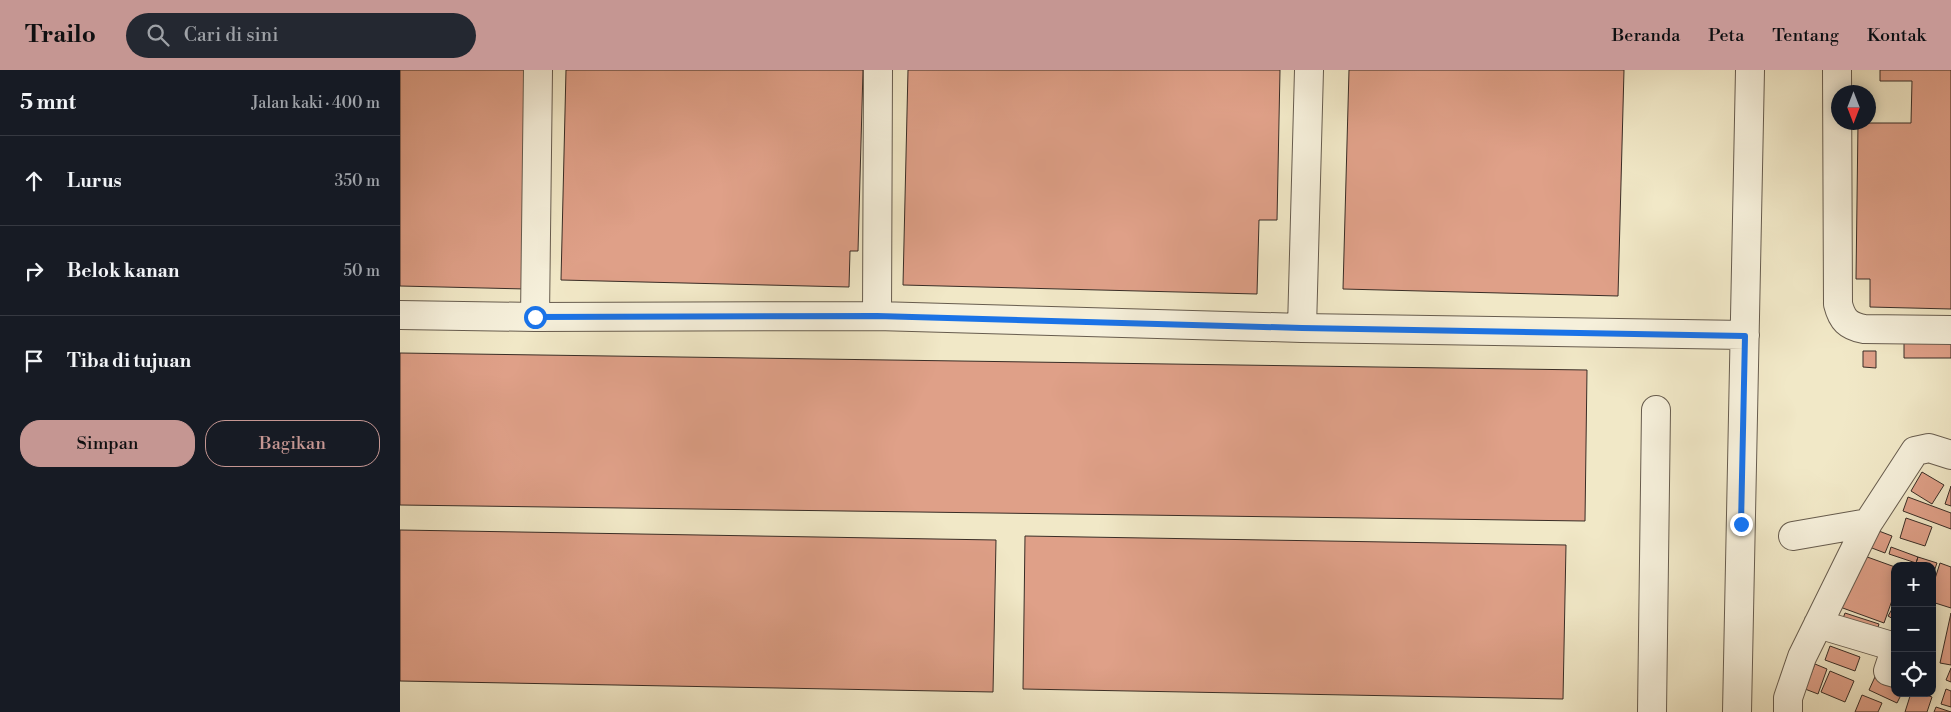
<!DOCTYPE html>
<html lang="id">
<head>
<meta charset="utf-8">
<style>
	body { margin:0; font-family:"Libre Bodoni",serif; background:#242831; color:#f1f3f6 }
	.controls { position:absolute; right:15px; bottom:15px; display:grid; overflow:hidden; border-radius:10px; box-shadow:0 2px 12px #0003 }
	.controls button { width:45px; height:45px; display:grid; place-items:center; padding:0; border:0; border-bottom:1px solid #363941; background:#171b24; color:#f1f3f6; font:25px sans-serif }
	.compass { position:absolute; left:1431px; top:15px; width:45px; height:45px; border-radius:50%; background:#171b24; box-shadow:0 2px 12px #0003; rotate:180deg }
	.stop { position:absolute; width:15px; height:15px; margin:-11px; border:4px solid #1a73e8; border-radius:50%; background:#fff }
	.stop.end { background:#1a73e8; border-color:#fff; box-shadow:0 1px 5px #0008 }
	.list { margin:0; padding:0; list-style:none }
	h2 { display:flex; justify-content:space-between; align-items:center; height:65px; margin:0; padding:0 20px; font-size:21px }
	h2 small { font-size:16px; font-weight:400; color:#9ea1a6 }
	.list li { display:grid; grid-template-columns:32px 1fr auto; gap:15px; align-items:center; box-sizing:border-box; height:90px; padding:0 20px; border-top:1px solid #363941 }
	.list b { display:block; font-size:19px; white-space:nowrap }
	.list em { font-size:16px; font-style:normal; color:#9ea1a6 }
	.actions { display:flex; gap:10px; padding:15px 20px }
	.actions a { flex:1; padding:11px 0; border:1px solid #c59692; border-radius:20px; text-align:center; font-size:18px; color:#c59692 }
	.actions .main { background:#c59692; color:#111 }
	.icon { flex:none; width:28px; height:28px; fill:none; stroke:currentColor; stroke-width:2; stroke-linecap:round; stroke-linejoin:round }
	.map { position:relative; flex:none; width:1551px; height:642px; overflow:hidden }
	header { display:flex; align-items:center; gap:30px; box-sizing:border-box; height:70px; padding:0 25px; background:#c59692; color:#111 }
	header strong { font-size:24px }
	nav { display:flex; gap:28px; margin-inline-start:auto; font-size:18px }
	.search { width:350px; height:45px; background:#242831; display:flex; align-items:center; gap:12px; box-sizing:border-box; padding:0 18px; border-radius:28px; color:#9ea1a6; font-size:19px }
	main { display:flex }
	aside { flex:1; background:#171b24 }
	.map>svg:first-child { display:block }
	.building { fill:#dfa088; stroke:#392d26 }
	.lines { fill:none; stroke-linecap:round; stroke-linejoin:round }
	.minor-casing { stroke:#675c4e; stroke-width:30 }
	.minor { stroke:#f6f0db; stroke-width:28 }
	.route { stroke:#1a73e8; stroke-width:6 }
</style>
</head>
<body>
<header>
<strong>Trailo</strong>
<div class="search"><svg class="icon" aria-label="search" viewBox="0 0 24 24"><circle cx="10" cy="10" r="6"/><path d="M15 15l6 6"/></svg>Cari di sini</div>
<nav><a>Beranda</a><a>Peta</a><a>Tentang</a><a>Kontak</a></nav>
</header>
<main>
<aside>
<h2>5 mnt<small>Jalan kaki · 400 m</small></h2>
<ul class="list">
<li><svg class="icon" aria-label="ahead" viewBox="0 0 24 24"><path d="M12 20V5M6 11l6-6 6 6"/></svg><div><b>Lurus</b></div><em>350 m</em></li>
<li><svg class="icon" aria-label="right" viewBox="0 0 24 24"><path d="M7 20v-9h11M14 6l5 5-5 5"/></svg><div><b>Belok kanan</b></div><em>50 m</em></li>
<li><svg class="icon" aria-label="arrive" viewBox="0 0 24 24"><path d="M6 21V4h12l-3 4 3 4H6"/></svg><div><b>Tiba di tujuan</b></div></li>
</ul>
<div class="actions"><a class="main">Simpan</a><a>Bagikan</a></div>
</aside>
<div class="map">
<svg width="1551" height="642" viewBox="0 0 1551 642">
	<rect width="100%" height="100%" fill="#f1e8c7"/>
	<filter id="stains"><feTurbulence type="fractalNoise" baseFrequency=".004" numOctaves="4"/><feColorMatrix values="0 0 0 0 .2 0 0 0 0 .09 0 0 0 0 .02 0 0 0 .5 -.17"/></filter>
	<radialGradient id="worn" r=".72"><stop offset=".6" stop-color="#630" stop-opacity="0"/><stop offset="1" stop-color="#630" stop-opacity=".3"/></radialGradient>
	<path class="building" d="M0 0H130L126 219 0 216Z
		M166 0H463L458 181H450L449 217 161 210Z
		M508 0H880L877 150H859L857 224 503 215Z
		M949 0H1224L1218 226 943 219Z
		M1480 0H1551V239L1470 237V209H1456L1458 53H1511L1512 11H1480Z
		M1504 267H1551V288H1504Z
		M1463 281H1476V298L1463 297Z
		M0 283 1187 300 1185 451 0 435Z
		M1522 402 1544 415 1532 434 1511 421Z
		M1551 416V436L1545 434Z
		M1508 427 1551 443V459L1503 441Z
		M1506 448 1532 457 1525 476 1500 468Z
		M1471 458 1492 466 1485 483 1464 475Z
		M0 460 596 470 593 622 0 611Z
		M625 466 1166 475 1163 629 623 619Z
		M1491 477 1518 487 1516 493 1489 484Z
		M1459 484 1495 497V522L1484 553 1440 537Z
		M1518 487 1537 493 1532 507V496H1515Z
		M1540 493 1551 497V538L1532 532V518Z
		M1495 534V550L1488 546Z
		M1445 543 1479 554 1475 567 1440 556Z
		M1551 543V595L1540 593Z
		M1430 576 1460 587 1455 601 1425 590Z
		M1415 594 1427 599 1418 624 1405 619Z
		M1479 598 1495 605V623H1502L1497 633 1469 620Z
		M1551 598V612L1546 610Z
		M1430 601 1454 611 1445 632 1421 622Z
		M1546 619 1551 621V637L1541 634Z
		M1511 623H1521L1532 627 1527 642H1505Z
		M1462 625 1482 633 1478 642H1455Z
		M1536 637 1551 642H1534Z"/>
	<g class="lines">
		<g class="minor-casing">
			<path id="minor" d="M1437 0 1438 234C1442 250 1448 256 1464 259L1551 260
				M0 245 135 247 477 246 902 258 1345 265
				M477 246 478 0
				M135 247 138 0
				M902 258 909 0
				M1393 466 1468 453
				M1418 554 1495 577
				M1495 580 1488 601 1495 603
				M1252 642 1256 340
				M1337 642 1350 0
				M1388 642V628L1402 587 1468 453 1515 381 1529 378 1551 385"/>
		</g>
		<use href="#minor" class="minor"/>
	</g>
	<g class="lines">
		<path class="route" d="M135 247 477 246 902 258 1345 266 1341 454"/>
	</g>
	<rect width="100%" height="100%" filter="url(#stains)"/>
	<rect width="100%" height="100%" fill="url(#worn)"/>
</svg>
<div class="controls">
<button>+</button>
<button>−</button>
<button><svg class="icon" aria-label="locate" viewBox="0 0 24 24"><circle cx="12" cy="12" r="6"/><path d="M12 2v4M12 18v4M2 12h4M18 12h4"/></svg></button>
</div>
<svg class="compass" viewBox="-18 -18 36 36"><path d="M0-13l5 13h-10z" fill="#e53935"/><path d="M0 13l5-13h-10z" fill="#9ea1a6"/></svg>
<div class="stop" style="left:135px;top:247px"></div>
<div class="stop end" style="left:1341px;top:454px"></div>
</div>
</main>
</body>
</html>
